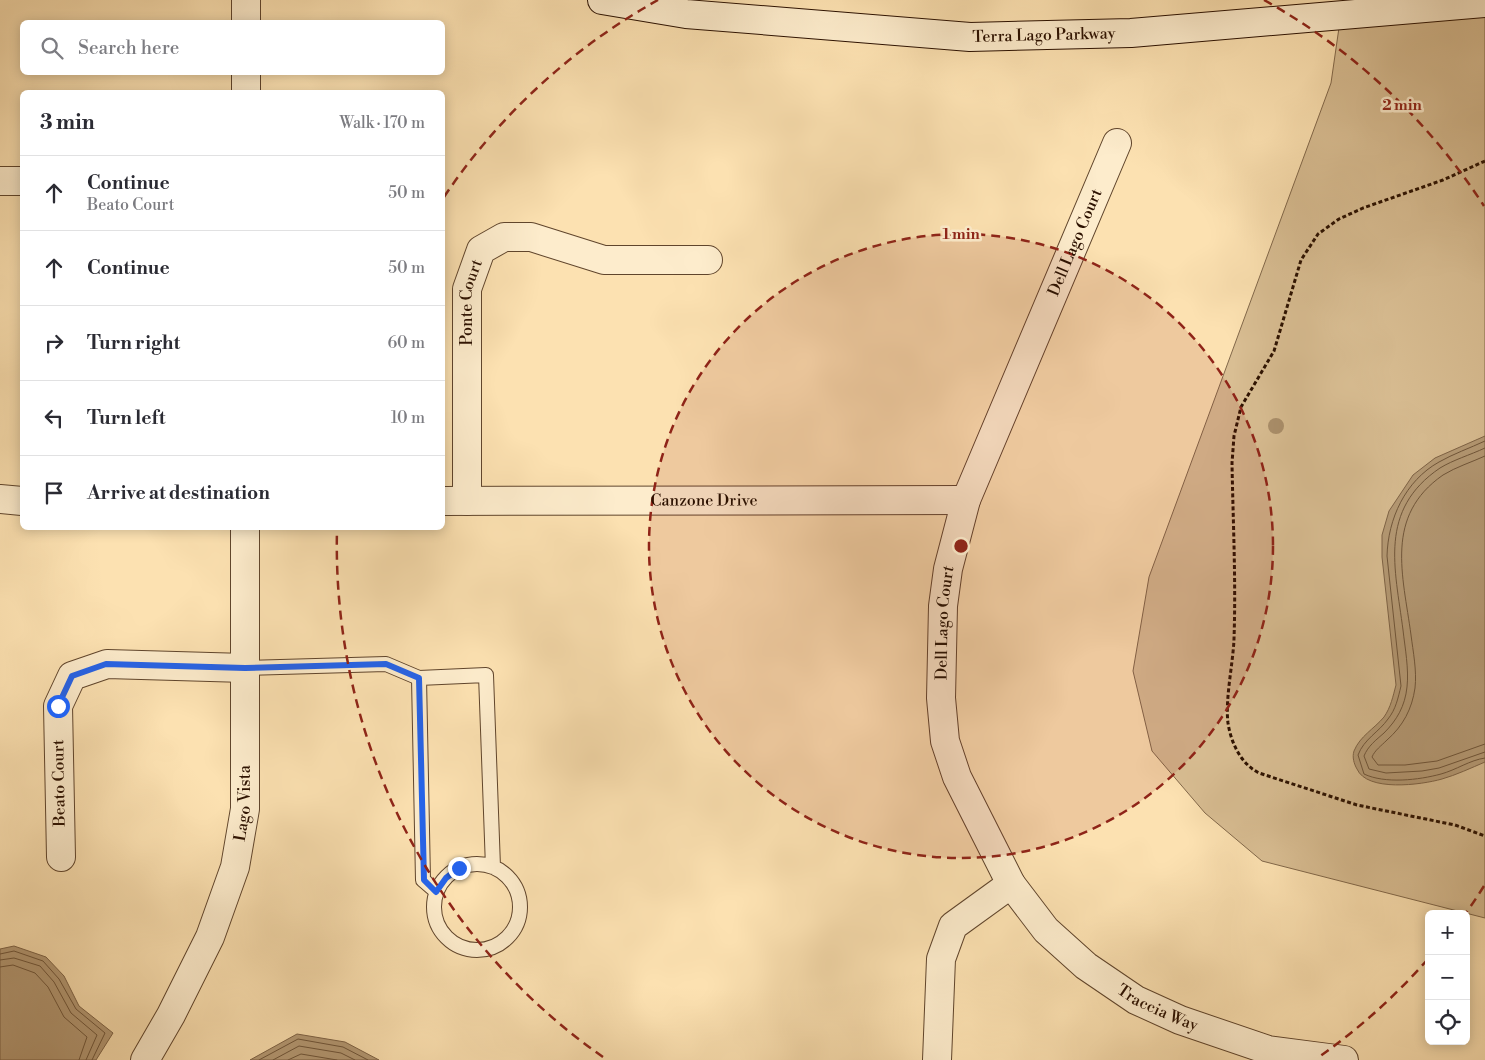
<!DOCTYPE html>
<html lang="en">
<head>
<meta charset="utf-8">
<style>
	body { margin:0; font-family:"Libre Bodoni",serif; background:#f7f7f7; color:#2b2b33 }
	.controls { position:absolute; right:15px; bottom:15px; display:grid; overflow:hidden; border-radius:8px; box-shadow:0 2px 12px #0003 }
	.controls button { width:45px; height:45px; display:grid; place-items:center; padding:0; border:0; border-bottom:1px solid #e1e1e2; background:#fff; color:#2b2b33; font:25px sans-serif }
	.stop { position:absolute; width:15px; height:15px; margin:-11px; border:4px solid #2563eb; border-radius:50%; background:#fff }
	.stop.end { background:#2563eb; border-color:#fff; box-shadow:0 1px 5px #0008 }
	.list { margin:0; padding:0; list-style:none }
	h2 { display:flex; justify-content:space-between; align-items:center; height:65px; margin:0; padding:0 20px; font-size:21px }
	h2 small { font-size:16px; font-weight:400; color:#7c7c81 }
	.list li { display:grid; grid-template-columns:32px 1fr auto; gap:15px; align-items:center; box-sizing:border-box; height:75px; padding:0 20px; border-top:1px solid #e1e1e2 }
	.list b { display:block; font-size:19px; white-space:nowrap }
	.list p { margin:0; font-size:16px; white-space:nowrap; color:#7c7c81 }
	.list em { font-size:16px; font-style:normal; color:#7c7c81 }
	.icon { flex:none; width:28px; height:28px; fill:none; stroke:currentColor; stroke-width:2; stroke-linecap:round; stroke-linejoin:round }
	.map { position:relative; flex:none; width:1485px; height:1060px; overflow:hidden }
	.search { position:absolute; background:#fff; box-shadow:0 2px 12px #0003; left:20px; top:20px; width:425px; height:55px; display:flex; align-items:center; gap:12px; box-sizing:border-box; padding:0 18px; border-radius:8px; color:#7c7c81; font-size:19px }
	.panel { position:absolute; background:#fff; box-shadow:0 2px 12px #0003; left:20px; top:90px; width:425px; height:440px; border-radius:8px }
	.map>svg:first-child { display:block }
	.green { fill:#d9be93; stroke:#82684a }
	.water { fill:#b59a75; stroke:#7e6346 }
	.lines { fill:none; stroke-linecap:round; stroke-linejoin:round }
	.shore { stroke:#70563a; stroke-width:1 }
	.lane-casing { stroke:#60452c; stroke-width:16 }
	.street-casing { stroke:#60452c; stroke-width:30 }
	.secondary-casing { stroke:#2c1100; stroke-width:30 }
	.path { stroke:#2c1100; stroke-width:3; stroke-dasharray:4 2.5; stroke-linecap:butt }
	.lane { stroke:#fdeccc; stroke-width:14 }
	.street { stroke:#fdeccc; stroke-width:28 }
	.secondary { stroke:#fdeccc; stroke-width:28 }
	.tree { fill:#ab906c }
	.route { stroke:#2563eb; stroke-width:6 }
	.ring { fill:none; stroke:#8f2418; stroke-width:2.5; stroke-dasharray:9 6 }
	.labels { text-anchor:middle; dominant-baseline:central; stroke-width:5; stroke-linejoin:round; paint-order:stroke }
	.street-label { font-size:16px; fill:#2c1100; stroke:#fdeccc }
	.centre { fill:#8f2418; stroke:#fdeccc; stroke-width:2.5 }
	.ring-label { font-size:15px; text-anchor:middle; font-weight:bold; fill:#8f2418; stroke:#fdeccc; stroke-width:5; stroke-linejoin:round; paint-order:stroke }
</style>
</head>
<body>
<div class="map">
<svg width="1485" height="1060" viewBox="0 0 1485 1060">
	<rect width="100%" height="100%" fill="#fce1b1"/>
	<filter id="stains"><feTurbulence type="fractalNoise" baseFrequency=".004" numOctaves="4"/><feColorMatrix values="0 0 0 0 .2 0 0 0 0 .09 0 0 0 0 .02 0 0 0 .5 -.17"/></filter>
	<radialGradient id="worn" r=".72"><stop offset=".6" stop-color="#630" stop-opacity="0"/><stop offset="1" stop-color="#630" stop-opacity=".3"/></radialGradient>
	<path class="green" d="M1343 0H1485V918L1262 861 1205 813 1152 751 1133 671 1149 577 1331 83Z"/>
	<path class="water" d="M1485 436V762C1471 768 1456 775 1442 779 1421 785 1367 792 1357 769 1354 764 1352 757 1354 751 1360 736 1374 729 1384 717 1391 707 1393 696 1396 685L1382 557V535L1389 511 1413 475 1435 458Z
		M14 946 46 957 64 976 79 1006 113 1033 96 1060H0V949Z
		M297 1034 345 1042 379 1060H250Z"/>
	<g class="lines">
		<path class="shore" d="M1485 441C1470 448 1453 454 1439 462 1405 481 1388 519 1387 556L1401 686C1398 698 1396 709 1388 719 1379 732 1364 739 1358 755L1364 774C1385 784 1419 780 1441 774 1456 770 1470 760 1485 758
			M1485 448C1470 455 1453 460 1440 468 1378 510 1395 568 1403 630 1405 648 1409 669 1407 687 1405 706 1397 720 1384 733 1376 740 1368 746 1364 756L1369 769 1386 773 1422 771 1439 768 1485 752
			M1485 456C1472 462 1456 467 1443 475 1384 516 1403 575 1411 635 1413 651 1417 671 1415 688 1412 709 1403 726 1387 740 1381 746 1375 750 1372 757L1378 765H1405L1437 761 1485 744
			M0 954 14 951 43 961 59 979 76 1009 105 1033 92 1060
			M0 960 14 958 40 966 54 982 71 1013 97 1035 86 1060
			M0 967 13 965 35 973 48 987 64 1017 87 1037 79 1060
			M259 1060 298 1039 343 1047 368 1060
			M273 1060 299 1046 341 1053 355 1060
			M288 1060 301 1054 337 1060"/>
		<g class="lane-casing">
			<path id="lane" d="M245 668 386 664 419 678 486 675 493 867
				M419 678 423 880 437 892
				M434 907a43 43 0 1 1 86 0a43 43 0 1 1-86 0Z"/>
		</g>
		<g class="street-casing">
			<g id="street">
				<path d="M246 0V22"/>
				<path d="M246 92V72"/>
				<path d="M0 181H22"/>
				<path d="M0 499 22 501"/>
				<path id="s1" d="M442 501 966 500"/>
				<path id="s2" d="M467 501V289L481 250 504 237H531L604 260H708"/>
				<path d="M61 857 58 706 72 676 107 664 245 668"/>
				<path id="s3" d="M1011 884 1046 930 1086 966 1136 1000 1180 1020 1268 1050 1344 1060"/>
				<path id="s4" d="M145 1060 171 1015 210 937 235 867 245 809V528"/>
				<path id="s5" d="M937 1060 941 959 953 926 1011 884 957 777 945 741 941 698 943 606 948 569 966 500 1117 143"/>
			</g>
		</g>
		<g class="secondary-casing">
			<g id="secondary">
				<path id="s6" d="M602 0 686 14 970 37 1131 33 1485 3"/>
			</g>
		</g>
		<path class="path" d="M1485 161 1443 180 1363 208 1339 219 1318 234 1301 260 1274 351 1241 407 1234 436 1232 463C1233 521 1236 580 1234 639 1233 664 1225 699 1228 723 1231 743 1241 764 1259 773L1357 805 1455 825 1485 836"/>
		<use href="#lane" class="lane"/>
		<use href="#street" class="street"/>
		<use href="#secondary" class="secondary"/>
	</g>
	<circle class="tree" cx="1276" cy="426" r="8"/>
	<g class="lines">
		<path class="route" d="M58 706 72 676 106 664 245 668 386 664 419 678 424 880 436 892 446 878 459 868"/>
	</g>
	<circle cx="961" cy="546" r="312" fill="#8f2418" fill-opacity=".12"/>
	<g class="ring">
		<circle cx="961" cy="546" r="312"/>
		<path d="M1484 886A624 624 0 0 1 1466 913M1428 959A624 624 0 0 1 1319 1057M603 1057A624 624 0 0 1 337 530M444 197A624 624 0 0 1 658 0M1264 0A624 624 0 0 1 1484 206"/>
	</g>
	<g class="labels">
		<g class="street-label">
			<text stroke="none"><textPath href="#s6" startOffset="444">Terra Lago Parkway</textPath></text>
			<text stroke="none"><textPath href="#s5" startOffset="889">Dell Lago Court</textPath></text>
			<text stroke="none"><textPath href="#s2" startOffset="199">Ponte Court</textPath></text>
			<text stroke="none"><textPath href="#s1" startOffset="262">Canzone Drive</textPath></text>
			<text stroke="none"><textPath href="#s5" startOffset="484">Dell Lago Court</textPath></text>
			<text transform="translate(59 783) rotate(-91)">Beato Court</text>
			<text stroke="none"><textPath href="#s4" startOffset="278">Lago Vista</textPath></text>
			<text stroke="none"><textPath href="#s3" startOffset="195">Traccia Way</textPath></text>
		</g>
	</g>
	<circle cx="961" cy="546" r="8" class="centre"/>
	<g class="ring-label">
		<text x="1402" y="110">2 min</text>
		<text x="961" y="239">1 min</text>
	</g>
	<rect width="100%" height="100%" filter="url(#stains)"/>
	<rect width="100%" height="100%" fill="url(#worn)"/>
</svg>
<div class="controls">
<button>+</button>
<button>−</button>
<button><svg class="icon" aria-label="locate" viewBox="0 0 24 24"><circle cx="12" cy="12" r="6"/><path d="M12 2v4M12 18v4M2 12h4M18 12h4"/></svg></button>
</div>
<div class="stop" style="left:58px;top:706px"></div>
<div class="stop end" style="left:459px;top:868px"></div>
<div class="search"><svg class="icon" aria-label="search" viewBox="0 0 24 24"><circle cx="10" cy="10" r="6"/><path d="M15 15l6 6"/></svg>Search here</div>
<section class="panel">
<h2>3 min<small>Walk · 170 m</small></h2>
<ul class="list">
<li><svg class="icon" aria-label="ahead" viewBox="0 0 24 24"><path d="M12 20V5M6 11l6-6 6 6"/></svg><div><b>Continue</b><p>Beato Court</p></div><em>50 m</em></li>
<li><svg class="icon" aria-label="ahead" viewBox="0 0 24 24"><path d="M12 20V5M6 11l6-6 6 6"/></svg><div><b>Continue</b></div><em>50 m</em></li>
<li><svg class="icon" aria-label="right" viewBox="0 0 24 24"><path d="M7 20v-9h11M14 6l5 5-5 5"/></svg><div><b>Turn right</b></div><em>60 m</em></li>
<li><svg class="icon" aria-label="left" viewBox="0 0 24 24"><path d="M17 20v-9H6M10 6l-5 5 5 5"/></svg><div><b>Turn left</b></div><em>10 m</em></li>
<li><svg class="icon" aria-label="arrive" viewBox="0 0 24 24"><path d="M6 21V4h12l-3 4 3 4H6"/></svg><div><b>Arrive at destination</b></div></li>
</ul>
</section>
</div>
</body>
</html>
